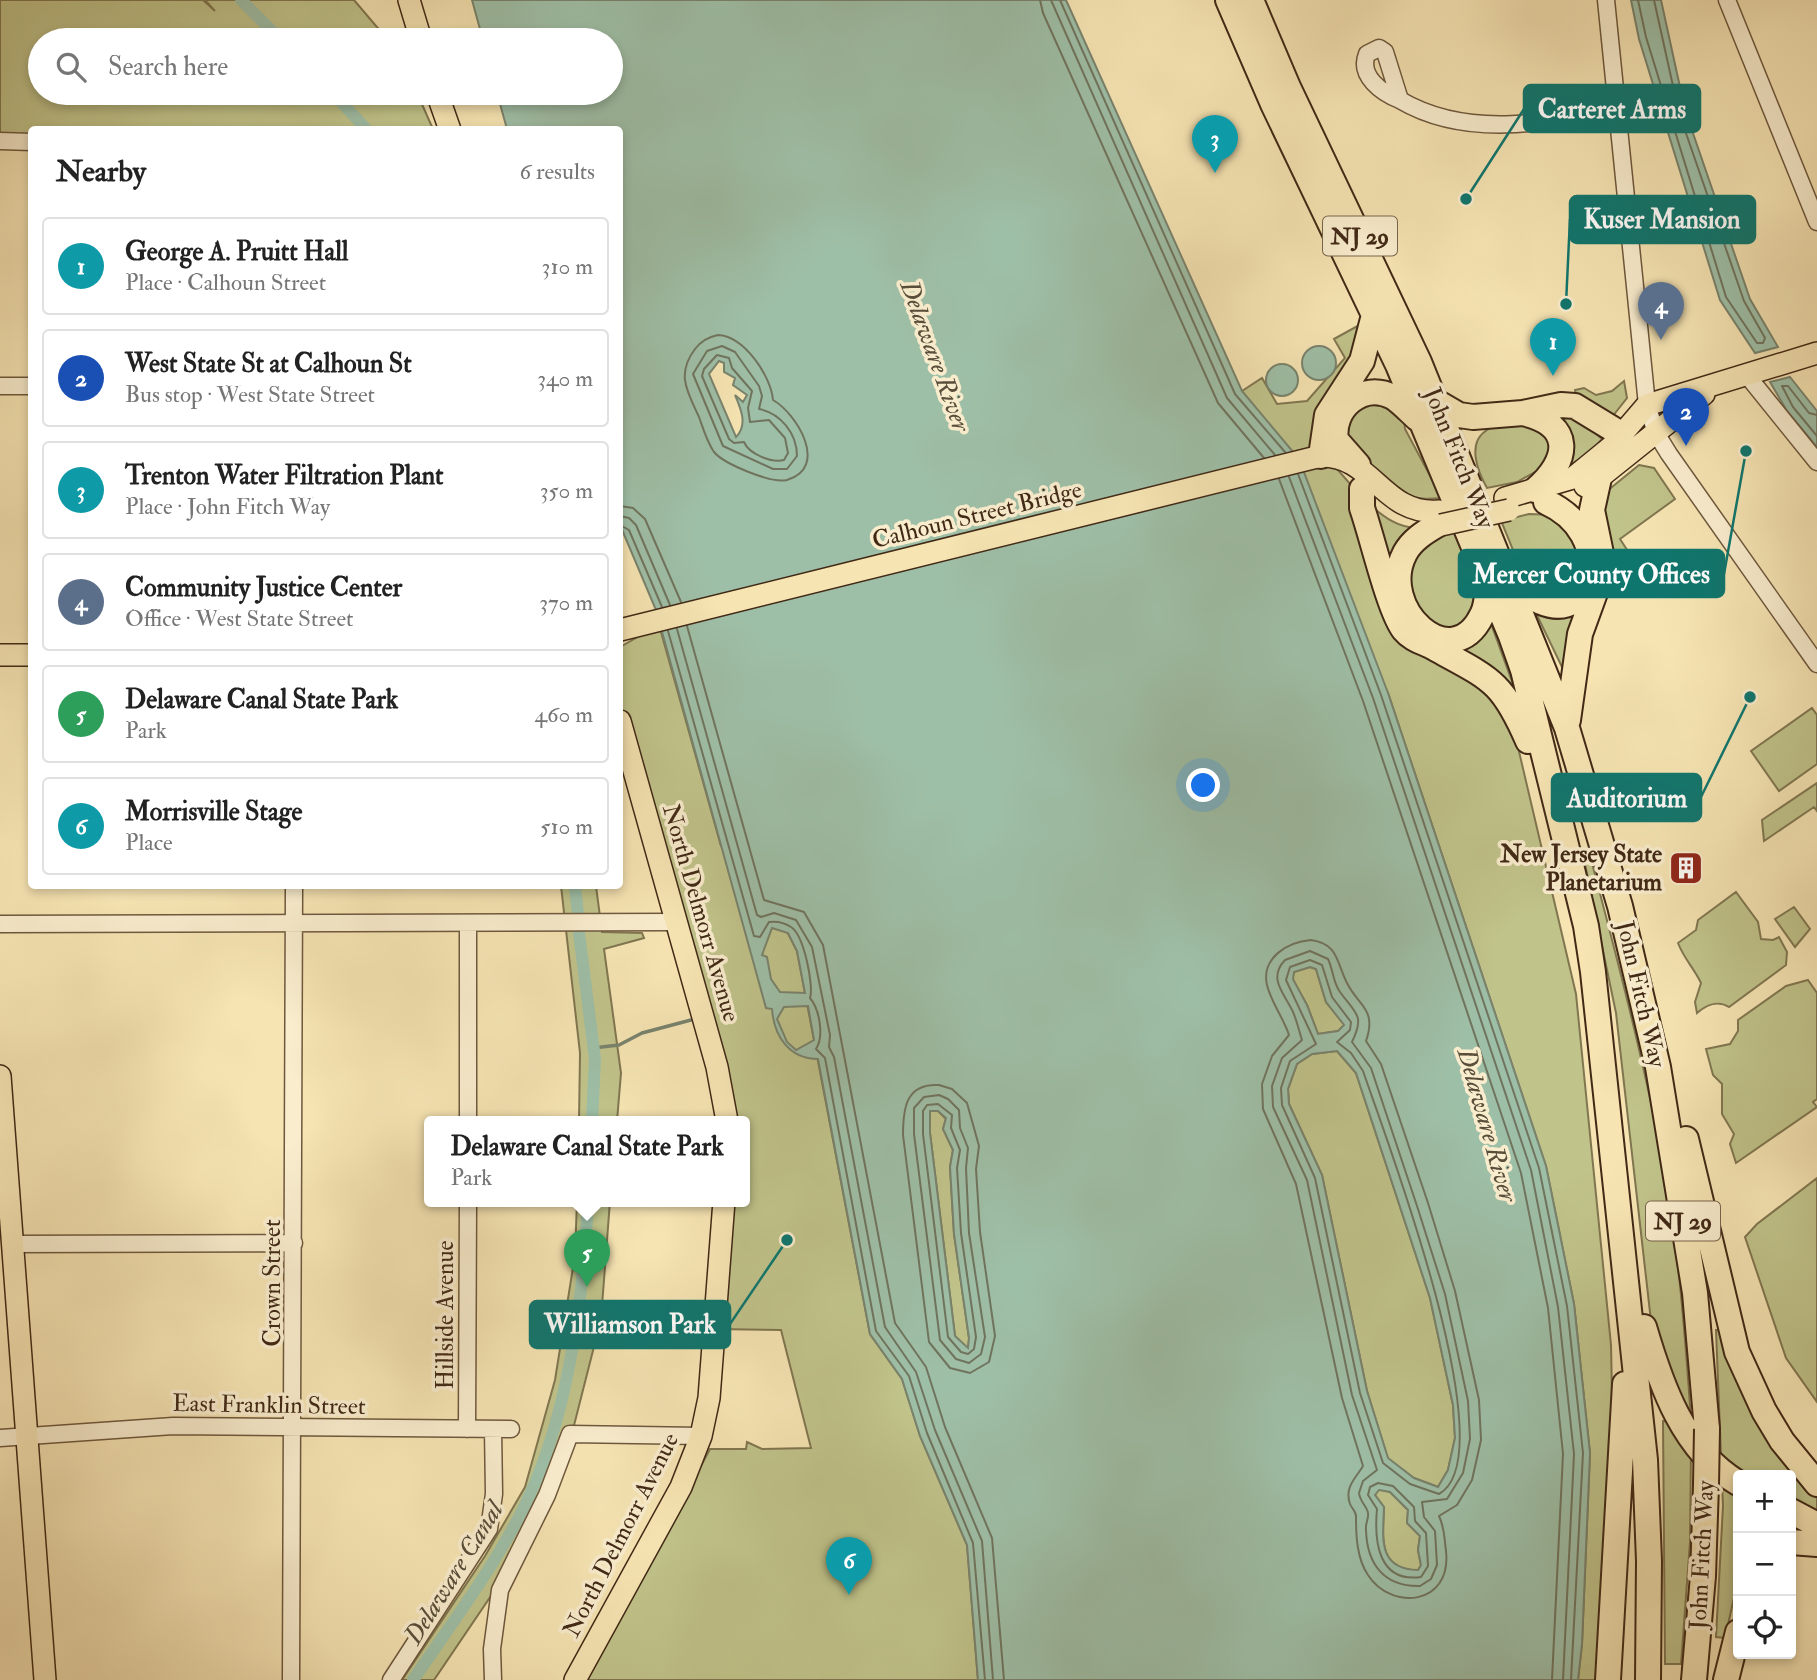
<!DOCTYPE html>
<html lang="en">
<head>
<meta charset="utf-8">
<style>
	body { margin:0; font-family:"IM FELL Double Pica",serif; background:#f2f2f2; color:#222 }
	.controls { position:absolute; right:21px; bottom:21px; display:grid; overflow:hidden; border-radius:7px; box-shadow:0 4px 10px #0003 }
	.controls button { width:63px; height:63px; display:grid; place-items:center; padding:0; border:0; border-bottom:2px solid #e0e0e0; background:#fff; color:#222; font:35px sans-serif }
	.you { position:absolute; left:1204px; top:786px; width:24px; height:24px; margin:-18px; border:5px solid #fff; border-radius:50%; background:#1a73e8; box-shadow:0 0 0 10px #1a73e833 }
	.badge { display:grid; place-items:center; width:46px; height:46px; border-radius:50%; background:#8f2418; color:#fff; font-size:23px; font-weight:700 }
	.pin { position:absolute; translate:-50% -58px; filter:drop-shadow(0 2px 4px #0008) }
	.pin::after { content:''; position:absolute; top:37px; width:24px; height:21px; background:inherit; clip-path:polygon(0 0,100% 0,50% 100%) }
	.popup { position:absolute; left:424px; top:1116px; width:326px; height:91px; box-sizing:border-box; display:grid; place-content:center; border-radius:7px; background:#fff; filter:drop-shadow(0 2px 5px #0005); font-size:23px; white-space:nowrap; color:#767676 }
	.popup b { font-size:26px; color:#222 }
	.popup::after { content:''; position:absolute; left:50%; top:100%; margin-left:-14px; border:14px solid transparent; border-top-color:#fff }
	.list { margin:0; padding:0; list-style:none }
	h2 { display:flex; justify-content:space-between; align-items:center; height:91px; margin:0; padding:0 28px; font-size:30px }
	h2 small { font-size:23px; font-weight:400; color:#767676 }
	.list li { display:grid; grid-template-columns:46px 1fr auto; gap:21px; align-items:center; box-sizing:border-box; height:98px; margin:0 14px 14px; padding:0 14px; border:2px solid #e0e0e0; border-radius:7px }
	.list b { display:block; font-size:26px; white-space:nowrap }
	.list p { margin:0; font-size:23px; white-space:nowrap; color:#767676 }
	.list em { font-size:23px; font-style:normal; color:#767676 }
	.icon { flex:none; width:38px; height:38px; fill:none; stroke:currentColor; stroke-width:2; stroke-linecap:round; stroke-linejoin:round }
	.map { position:relative; flex:none; width:1817px; height:1680px; overflow:hidden }
	.search { position:absolute; background:#fff; box-shadow:0 4px 10px #0003; left:28px; top:28px; width:595px; height:77px; display:flex; align-items:center; gap:18px; box-sizing:border-box; padding:0 24px; border-radius:38px; color:#767676; font-size:26px }
	.panel { position:absolute; background:#fff; box-shadow:0 4px 10px #0003; left:28px; top:126px; width:595px; height:763px; border-radius:7px }
	.map>svg:first-child { display:block }
	.green { fill:#c0c38a; stroke:#807650; stroke-width:2 }
	.water { fill:#9ebfa7; stroke:#79836d; stroke-width:2; fill-rule:evenodd }
	.lines { fill:none; stroke-linecap:round; stroke-linejoin:round }
	.shore { stroke:#70745e; stroke-width:2 }
	.stream { stroke:#79836d; stroke-width:3.5 }
	.canal { stroke:#9ebfa7; stroke-width:12 }
	.minor-casing { stroke:#6e583d; stroke-width:19 }
	.major-casing { stroke:#412916; stroke-width:24 }
	.highway-casing { stroke:#412916; stroke-width:28 }
	.minor { stroke:#f9edce; stroke-width:16 }
	.major { stroke:#f6e4b3; stroke-width:21 }
	.highway { stroke:#f6e4b3; stroke-width:24 }
	.major-bridge-casing { stroke:#412916; stroke-width:24; stroke-linecap:butt }
	.highway-bridge-casing { stroke:#412916; stroke-width:28; stroke-linecap:butt }
	.major-bridge { stroke:#f6e4b3; stroke-width:21 }
	.highway-bridge { stroke:#f6e4b3; stroke-width:24 }
	.labels { text-anchor:middle; dominant-baseline:central; stroke-width:7; stroke-linejoin:round; paint-order:stroke }
	.shield { fill:#f9edce; stroke:#78644d; stroke-width:2 }
	.shield-label { font-size:23px; font-weight:bold; fill:#412916 }
	.street-label { font-size:24px; fill:#412916; stroke:#f9edce }
	.poi-label { font-size:24px; font-weight:bold; fill:#412916; stroke:#f9edce; text-anchor:end }
	.water-label { font-size:26px; font-style:italic; fill:#584e3a; stroke:#f9edce }
	.leader { fill:none; stroke:#0f766e; stroke-width:2.5 }
	.callout-dot { fill:#0f766e; stroke:#f9edce; stroke-width:2.5 }
	.callout { fill:#0f766e; stroke:#0f766e; stroke-width:2.5 }
	.callout-label { font-size:26px; text-anchor:middle; font-weight:bold; fill:#fff }
</style>
</head>
<body>
<div class="map">
<svg width="1817" height="1680" viewBox="0 0 1817 1680">
	<rect width="100%" height="100%" fill="#f6e4b3"/>
	<filter id="stains"><feTurbulence type="fractalNoise" baseFrequency=".00286" numOctaves="4"/><feColorMatrix values="0 0 0 0 .2 0 0 0 0 .09 0 0 0 0 .02 0 0 0 .5 -.17"/></filter>
	<radialGradient id="worn" r=".72"><stop offset=".6" stop-color="#630" stop-opacity="0"/><stop offset="1" stop-color="#630" stop-opacity=".3"/></radialGradient>
	<path class="green" d="M0 0H203L215 11 205 0H354L388 40H40V93H417L433 129 32 130 31 142 0 141Z
		M1363 323 1320 440 1337 469 1358 493 1396 628 1492 686 1513 726 1576 994 1611 1345 1613 1441 1598 1680H1578L1582 1644 1590 1453 1574 1304 1546 1166 1388 693 1242 391 1262 378 1277 404 1307 401 1345 358 1334 339Z
		M1624 381 1627 398 1612 417 1577 399 1575 390 1584 388 1596 395 1612 391Z
		M1379 401 1404 419 1405 429 1442 498C1429 499 1417 500 1405 493 1375 478 1304 408 1379 401Z
		M1570 410 1602 439 1588 455 1562 469 1554 418Z
		M1527 423 1552 441 1551 463 1517 482 1487 488C1478 472 1466 443 1487 430 1496 424 1516 425 1527 423Z
		M1639 465 1654 468 1675 499 1620 539 1641 571 1608 588 1601 496Z
		M1366 502C1382 515 1396 528 1418 528L1394 577Z
		M1529 514C1573 514 1574 529 1587 567L1569 592C1559 595 1551 597 1541 593 1524 586 1509 538 1501 521Z
		M1455 532 1472 579 1477 610 1456 630H1439L1414 603 1407 576 1413 553 1429 537Z
		M1587 595 1563 669 1533 607Z
		M1490 621 1522 709 1456 643Z
		M659 625 721 846 748 874 776 910 797 951 870 1334 902 1379 920 1436 967 1545 978 1680H587L710 1449H746L747 1442 762 1449 811 1448 781 1330 714 1329 724 1201H744V1121H721L620 721V647Z
		M1812 708 1817 715V764L1779 791 1751 751Z
		M1817 783V811L1814 807 1764 841 1762 820Z
		M1588 848C1615 950 1642 1053 1662 1157 1678 1244 1685 1332 1691 1420L1651 1321 1616 1013 1582 850Z
		M561 886H596L602 932 642 933 644 938 604 949 621 1073 617 1121H579L580 1053Z
		M1736 892 1758 922 1761 939 1773 940 1779 937 1787 952 1786 965 1729 1007C1718 1000 1706 1005 1697 1013L1695 1002 1701 983C1694 968 1684 959 1678 943L1696 930 1698 920Z
		M1794 907 1810 929 1795 947 1775 919Z
		M1310 967 1316 969 1326 1002 1345 1025 1338 1031 1318 1034 1307 1005 1292 979 1294 972Z
		M1808 980 1817 993V1099L1813 1102 1817 1107 1736 1163 1730 1144 1734 1134 1722 1114V1084L1713 1075 1706 1049 1730 1044 1738 1031V1020L1786 986Z
		M1337 1051 1356 1073 1430 1298 1453 1405 1455 1438 1448 1470 1438 1487 1414 1478 1388 1459 1367 1391 1322 1175 1289 1104 1288 1089 1297 1064 1312 1054Z
		M930 1111H938L946 1119 943 1129 953 1150 950 1167 954 1234 969 1338 968 1349 955 1336 930 1133Z
		M1817 1178V1402L1786 1358 1745 1237 1757 1224Z
		M577 1201H610L601 1319 567 1453 524 1547 434 1680H402L485 1556 525 1487 555 1380 575 1255Z
		M1716 1330 1722 1331 1817 1493V1527L1791 1530V1475H1738V1580L1725 1638 1716 1637 1723 1506Z
		M1663 1421 1674 1422 1691 1450 1690 1542 1681 1664H1665Z
		M1379 1489 1390 1492 1408 1510 1407 1523 1420 1536 1418 1550 1421 1565 1418 1571C1377 1569 1383 1538 1384 1507L1375 1495Z"/>
	<path class="water" d="M472 0H1066L1242 391 1294 453 1302 467 1388 693 1546 1166 1574 1304 1590 1453 1582 1644 1578 1680H978L967 1545 920 1436 902 1379 870 1334 818 1059C789 1059 774 1036 772 1009L766 1008 656 610 620 525V130L507 129 497 93H611V40H483ZM719 361 724 363V372L735 378 733 385 747 395 743 402 735 395C741 409 748 425 736 437L709 374ZM772 928 788 933 797 951 805 993 780 992 771 979 767 957 762 955ZM1310 967 1316 969 1326 1002 1344 1025 1338 1031 1318 1034 1307 1005 1293 979 1294 972ZM808 1006 814 1040 796 1050 787 1042 777 1019 784 1007ZM1337 1051 1356 1073 1430 1298 1453 1405 1455 1438 1448 1470 1438 1487 1414 1478 1388 1458 1367 1391 1322 1175 1289 1104 1288 1089 1297 1064 1312 1054ZM930 1111H938L946 1118 943 1129 953 1150 950 1167 954 1234 969 1338 968 1348 955 1336 930 1133ZM1379 1490 1390 1492 1408 1510 1407 1523 1420 1536 1418 1550 1421 1565 1418 1570C1377 1569 1383 1538 1384 1507L1375 1495Z
		M1631 0H1661L1685 110 1750 299 1778 347 1755 353 1720 300 1639 39Z
		M1302 363a17 17 0 1 1 34 0a17 17 0 1 1-34 0Z
		M1266 380a16 16 0 1 1 32 0a16 16 0 1 1-32 0Z
		M1790 377 1817 411V447L1787 411 1770 382Z"/>
	<g class="lines">
		<path class="shore" d="M1040 0 1043 13 1218 403 1264 458
			M1051 0 1227 398 1275 455
			M1060 0 1235 394 1285 452
			M1638 0 1646 37 1726 297 1757 343H1763L1765 338 1744 301 1679 113 1654 0
			M718 335C744 336 771 376 773 400 796 413 830 467 787 480 772 484 724 464 714 452 707 442 703 428 699 417 687 391 676 374 695 349 701 341 708 337 718 335Z
			M722 346 735 352 759 386 762 396 759 409C780 413 797 433 797 456L787 469H773L723 446 693 374 707 351Z
			M717 355 729 358 732 368 752 391 748 408 750 422 769 420 785 438 788 453 784 460C771 463 749 454 744 442L734 443 729 439 702 376 704 369Z
			M1817 415 1809 413 1788 386H1782L1793 407 1817 436
			M1298 474 1381 695 1539 1168 1567 1306 1583 1453 1571 1680
			M1289 477 1373 698 1531 1170 1558 1307 1574 1454 1563 1680
			M1279 479 1363 701 1521 1173 1548 1308 1563 1454 1552 1680
			M620 506 633 508 645 519 681 602
			M620 516 629 518 636 525 670 605
			M620 525 629 530 662 607
			M687 626 764 900 804 912 823 945 895 1323 926 1367 945 1427 992 1538 1004 1680
			M677 629 757 915 761 917 774 913 796 920 812 947 830 1035 829 1047 834 1057 885 1327 916 1372 935 1430 982 1541 993 1680
			M668 631 754 936 760 937 769 922C776 921 785 923 791 927 804 935 814 986 810 998 820 1010 824 1037 816 1049L825 1058 876 1331 909 1376 927 1433 973 1543 985 1680
			M1311 940C1339 944 1336 962 1347 983 1359 1007 1377 1009 1366 1041L1381 1064 1428 1203 1455 1291 1479 1400 1481 1440 1472 1480 1457 1505 1439 1516C1445 1529 1444 1537 1446 1551 1452 1606 1391 1611 1368 1575 1357 1559 1356 1536 1356 1518 1357 1512 1352 1509 1350 1504 1344 1487 1356 1478 1363 1466L1342 1398 1296 1184 1263 1109 1262 1084 1272 1056 1289 1035C1284 1019 1271 1002 1267 985 1261 958 1287 942 1311 940Z
			M1310 951 1328 959C1333 969 1333 983 1340 992 1356 1014 1365 1015 1352 1042L1371 1068 1417 1206 1445 1294 1468 1401 1470 1439 1463 1473 1447 1499 1422 1502 1424 1517 1435 1531 1437 1565 1431 1579 1420 1586C1384 1587 1367 1564 1366 1530 1365 1524 1369 1518 1368 1513 1367 1506 1360 1502 1359 1493L1363 1481 1377 1470 1352 1395 1307 1180 1273 1107 1272 1086 1282 1058 1302 1040C1299 1031 1297 1021 1293 1012 1285 994 1267 979 1285 960Z
			M1310 960 1322 965 1332 997 1351 1022 1350 1030 1337 1042 1351 1053 1363 1071C1384 1133 1508 1456 1439 1494L1410 1484 1383 1463 1360 1393 1315 1178 1282 1105 1281 1088 1290 1061 1316 1044 1286 980 1290 967Z
			M939 1085 952 1089 967 1103 979 1146 976 1169 980 1232 995 1336 989 1362 970 1373 950 1368 929 1342 903 1135C903 1108 906 1083 939 1085Z
			M939 1095 948 1099 959 1110 960 1128 968 1148 966 1168 969 1233 985 1337 981 1354 969 1363 956 1359 940 1340 914 1134V1108L924 1097Z
			M938 1104 952 1115 951 1128 960 1150 957 1168 961 1233 976 1337 974 1349 968 1354 961 1352 948 1337 923 1134V1111L927 1105Z
			M1378 1483 1393 1486 1414 1507 1415 1521 1426 1533 1428 1566 1421 1577C1378 1583 1374 1541 1377 1509L1368 1495 1370 1487Z"/>
		<path class="stream" d="M593 1048 619 1045 642 1033 691 1020"/>
		<path class="canal" d="M241 0 281 40
			M333 93 367 130
			M575 886 578 914
			M579 933 595 1059 592 1121
			M413 1680C450 1626 490 1573 520 1515 567 1426 583 1302 588 1201"/>
		<g class="minor-casing">
			<path id="minor" d="M1606 0 1647 405 1656 433 1669 454 1817 664
				M1727 0 1817 222
				M1379 48 1385 52 1400 100C1382 93 1358 76 1367 54Z
				M1400 100C1466 139 1546 123 1616 109
				M0 141 32 142
				M1746 374 1817 462
				M0 386H32
				M0 924 676 922
				M468 1121V925
				M13 1244 294 1243
				M467 1429 468 1201
				M0 1438 173 1426 511 1429
				M291 1680 294 886
				M391 1680 489 1529 494 1494 493 1429
				M493 1680 492 1649 500 1590 547 1495 570 1434 701 1436"/>
		</g>
		<g class="major-casing">
			<path id="major" d="M409 0 421 40
				M437 93 450 130
				M1585 486 1599 478 1704 394
				M1505 498 1573 478 1611 447 1647 405 1817 353
				M620 630 1321 456C1373 455 1383 516 1439 511
				M0 655H32
				M620 721 717 1067 727 1121
				M0 1076 45 1680
				M575 1680 681 1487 701 1436 709 1398 724 1201"/>
		</g>
		<g class="highway-casing">
			<path id="highway" d="M1228 0 1273 104 1398 365 1511 636 1523 670 1586 926 1593 972 1645 1460 1649 1561 1648 1680
				M1251 0 1288 87 1419 362 1567 728 1620 906 1658 1067 1695 1293 1707 1429
				M1435 401 1459 415 1473 417 1523 413 1561 405 1575 406 1621 434
				M1523 413C1574 425 1570 460 1535 490
				M1321 456 1327 415 1362 361 1374 315
				M1358 465 1336 440C1331 409 1362 381 1393 397 1402 403 1410 412 1418 419
				M1362 489V508C1372 536 1389 611 1404 630 1413 641 1425 642 1436 649 1491 679 1502 681 1528 741
				M1437 525C1425 532 1412 540 1405 553 1376 608 1452 678 1482 615 1487 606 1487 594 1488 584
				M1510 581C1520 588 1530 597 1541 602 1595 625 1617 534 1546 502
				M1568 720 1580 634 1604 568 1592 510 1599 478
				M1686 1139 1737 1352 1764 1411 1782 1441 1817 1484
				M1644 1327C1661 1385 1683 1450 1738 1483
				M1791 1511 1817 1525
				M1791 1542 1817 1544
				M1608 1680 1625 1384
				M1694 1680 1703 1576 1706 1485
				M1726 1680 1738 1632"/>
		</g>
		<use href="#minor" class="minor"/>
		<use href="#major" class="major"/>
		<use href="#highway" class="highway"/>
		<g class="major-bridge-casing">
			<path id="major-bridge" d="M1441 525 1509 510"/>
		</g>
		<g class="highway-bridge-casing">
			<path id="highway-bridge" d="M1706 1485 1707 1429"/>
		</g>
		<use href="#major-bridge" class="major-bridge"/>
		<use href="#highway-bridge" class="highway-bridge"/>
	</g>
	<defs>
		<g id="building-square" transform="scale(1.75)"><rect x="-9" y="-9" width="18" height="18" rx="4" fill="#8f2418" stroke="#f9edce"/><path d="M-4-6H4V6H1V3H-1V6H-4ZM-2.5-4.3h1.7v1.8h-1.7ZM.8-4.3h1.7v1.8H.8ZM-2.5-1h1.7V.8h-1.7ZM.8-1h1.7V.8H.8Z" fill="#fff"/></g>
	</defs>
	<g fill-rule="evenodd">
		<use href="#building-square" x="1686" y="868"/>
	</g>
	<g class="labels">
		<g class="shield">
			<rect x="1323" y="216.5" width="74" height="39" rx="5"/>
			<rect x="1646" y="1201.5" width="74" height="39" rx="5"/>
		</g>
		<g class="shield-label">
			<text x="1360" y="236">NJ 29</text>
			<text x="1683" y="1221">NJ 29</text>
		</g>
		<g class="street-label">
			<text transform="translate(1459 458) rotate(68)">John Fitch Way</text>
			<text transform="translate(977 515) rotate(-14)">Calhoun Street Bridge</text>
			<text transform="translate(701 913) rotate(74)">North Delmorr Avenue</text>
			<text transform="translate(1641 994) rotate(77)">John Fitch Way</text>
			<text transform="translate(272 1283) rotate(-90)">Crown Street</text>
			<text transform="translate(445 1315) rotate(-90)">Hillside Avenue</text>
			<text transform="translate(269 1405) rotate(1)">East Franklin Street</text>
			<text transform="translate(621 1535) rotate(-63)">North Delmorr Avenue</text>
			<text transform="translate(1702 1555) rotate(-87)">John Fitch Way</text>
		</g>
		<g class="poi-label">
			<text x="1662" y="854">New Jersey State<tspan x="1662" dy="28">Planetarium</tspan></text>
		</g>
		<g class="water-label">
			<text transform="translate(935 356) rotate(70)">Delaware River</text>
			<text transform="translate(1487 1125) rotate(74)">Delaware River</text>
			<text transform="translate(454 1573) rotate(-58)">Delaware Canal</text>
		</g>
	</g>
	<path class="leader" d="M1466 199L1524 109M1566 304L1570 219M1746 451L1724 574M1750 697L1701 797M787 1240L730 1324"/>
	<g class="callout-dot">
		<circle cx="1466" cy="199" r="7"/>
		<circle cx="1566" cy="304" r="7"/>
		<circle cx="1746" cy="451" r="7"/>
		<circle cx="1750" cy="697" r="7"/>
		<circle cx="787" cy="1240" r="7"/>
	</g>
	<g class="callout">
		<rect x="1524" y="85" width="176" height="47" rx="7"/>
		<rect x="1570" y="196" width="185" height="47" rx="7"/>
		<rect x="1459" y="550" width="265" height="47" rx="7"/>
		<rect x="1552" y="774" width="149" height="47" rx="7"/>
		<rect x="530" y="1301" width="200" height="47" rx="7"/>
	</g>
	<g class="callout-label">
		<text x="1612" y="118">Carteret Arms</text>
		<text x="1662" y="228">Kuser Mansion</text>
		<text x="1591" y="583">Mercer County Offices</text>
		<text x="1627" y="807">Auditorium</text>
		<text x="630" y="1333">Williamson Park</text>
	</g>
	<rect width="100%" height="100%" filter="url(#stains)"/>
	<rect width="100%" height="100%" fill="url(#worn)"/>
</svg>
<div class="controls">
<button>+</button>
<button>−</button>
<button><svg class="icon" aria-label="locate" viewBox="0 0 24 24"><circle cx="12" cy="12" r="6"/><path d="M12 2v4M12 18v4M2 12h4M18 12h4"/></svg></button>
</div>
<div class="you"></div>
<div class="pin badge" style="left:1553px;top:376px;background:#0f9aa8">1</div>
<div class="pin badge" style="left:1686px;top:446px;background:#1a4fb4">2</div>
<div class="pin badge" style="left:1215px;top:173px;background:#0f9aa8">3</div>
<div class="pin badge" style="left:1661px;top:340px;background:#5c6f8a">4</div>
<div class="pin badge" style="left:587px;top:1287px;background:#2e9e5b">5</div>
<div class="popup"><b>Delaware Canal State Park</b>Park</div>
<div class="pin badge" style="left:849px;top:1595px;background:#0f9aa8">6</div>
<div class="search"><svg class="icon" aria-label="search" viewBox="0 0 24 24"><circle cx="10" cy="10" r="6"/><path d="M15 15l6 6"/></svg>Search here</div>
<section class="panel">
<h2>Nearby<small>6 results</small></h2>
<ul class="list">
<li><span class="badge" style="background:#0f9aa8">1</span><div><b>George A. Pruitt Hall</b><p>Place · Calhoun Street</p></div><em>310 m</em></li>
<li><span class="badge" style="background:#1a4fb4">2</span><div><b>West State St at Calhoun St</b><p>Bus stop · West State Street</p></div><em>340 m</em></li>
<li><span class="badge" style="background:#0f9aa8">3</span><div><b>Trenton Water Filtration Plant</b><p>Place · John Fitch Way</p></div><em>350 m</em></li>
<li><span class="badge" style="background:#5c6f8a">4</span><div><b>Community Justice Center</b><p>Office · West State Street</p></div><em>370 m</em></li>
<li><span class="badge" style="background:#2e9e5b">5</span><div><b>Delaware Canal State Park</b><p>Park</p></div><em>460 m</em></li>
<li><span class="badge" style="background:#0f9aa8">6</span><div><b>Morrisville Stage</b><p>Place</p></div><em>510 m</em></li>
</ul>
</section>
</div>
</body>
</html>
